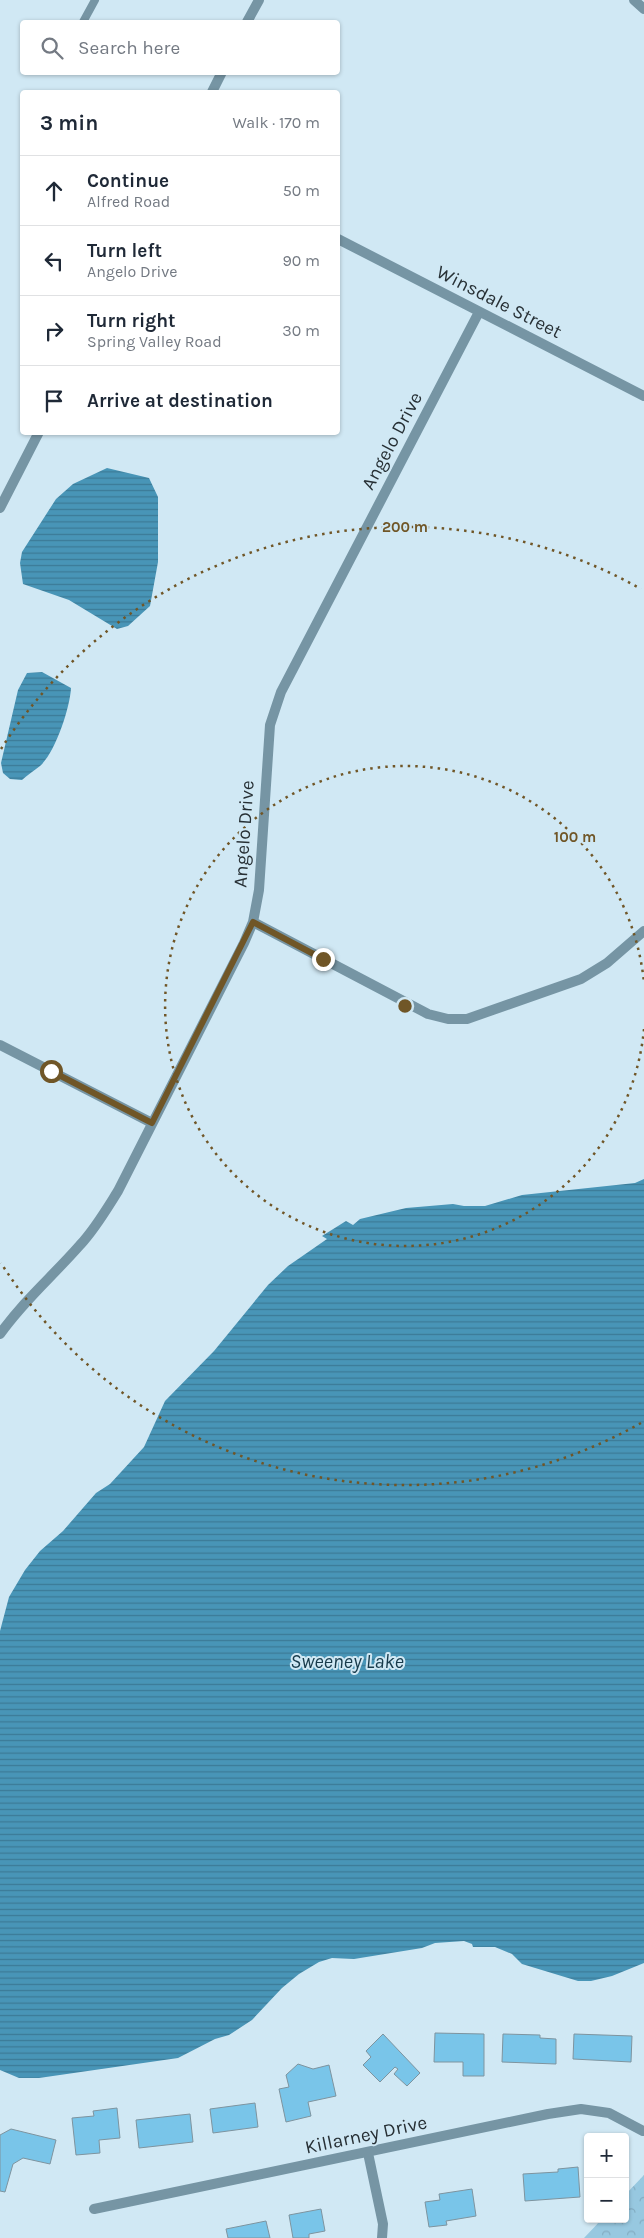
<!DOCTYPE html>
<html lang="en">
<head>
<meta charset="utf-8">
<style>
	body { margin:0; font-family:Karla,sans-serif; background:#f6f6f7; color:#1f2937 }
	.controls { position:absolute; right:15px; bottom:15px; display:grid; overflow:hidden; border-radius:5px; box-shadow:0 1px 4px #0004 }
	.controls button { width:45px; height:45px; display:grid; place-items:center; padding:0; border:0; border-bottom:1px solid #e0e1e3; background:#fff; color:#1f2937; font:25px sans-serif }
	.stop { position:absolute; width:15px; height:15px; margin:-11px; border:4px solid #705627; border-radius:50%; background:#fff }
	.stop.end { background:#705627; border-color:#fff; box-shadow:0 1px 5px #0008 }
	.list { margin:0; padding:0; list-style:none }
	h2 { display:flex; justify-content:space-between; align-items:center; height:65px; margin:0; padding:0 20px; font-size:21px }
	h2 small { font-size:16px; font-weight:400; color:#747a83 }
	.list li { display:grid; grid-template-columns:32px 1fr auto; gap:15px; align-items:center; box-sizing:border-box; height:70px; padding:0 20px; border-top:1px solid #e0e1e3 }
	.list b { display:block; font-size:19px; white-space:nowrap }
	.list p { margin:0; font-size:16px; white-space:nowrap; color:#747a83 }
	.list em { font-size:16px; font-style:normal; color:#747a83 }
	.icon { flex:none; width:28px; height:28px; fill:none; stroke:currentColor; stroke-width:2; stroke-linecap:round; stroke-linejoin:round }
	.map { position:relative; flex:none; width:644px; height:2238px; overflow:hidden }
	.search { position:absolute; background:#fff; box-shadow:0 1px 4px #0004; left:20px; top:20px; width:320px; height:55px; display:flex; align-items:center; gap:12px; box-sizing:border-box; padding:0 18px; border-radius:5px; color:#747a83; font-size:19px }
	.panel { position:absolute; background:#fff; box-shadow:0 1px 4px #0004; left:20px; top:90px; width:320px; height:345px; border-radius:5px }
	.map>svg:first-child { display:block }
	.park { fill:url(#park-crowns) }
	.water { fill:url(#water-rules) }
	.building { fill:#79c5e9; stroke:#7e949f }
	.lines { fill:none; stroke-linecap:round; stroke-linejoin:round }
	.lane { stroke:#7695a4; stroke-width:8 }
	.street { stroke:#7695a4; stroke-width:10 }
	.route { stroke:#705627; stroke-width:6 }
	.ring { fill:none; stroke:#705627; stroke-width:2.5; stroke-dasharray:2.5 5 }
	.labels { text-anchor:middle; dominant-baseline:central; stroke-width:4; stroke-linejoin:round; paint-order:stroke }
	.street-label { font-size:19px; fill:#273035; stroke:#d0e8f4 }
	.water-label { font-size:20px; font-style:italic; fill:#183b4b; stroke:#d0e8f4 }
	.centre { fill:#705627; stroke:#d0e8f4; stroke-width:2.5 }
	.ring-label { font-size:15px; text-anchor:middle; font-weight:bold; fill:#705627; stroke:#d0e8f4; stroke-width:4; stroke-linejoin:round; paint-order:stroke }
</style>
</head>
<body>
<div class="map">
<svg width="644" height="2238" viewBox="0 0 644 2238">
	<defs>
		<pattern id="park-crowns" width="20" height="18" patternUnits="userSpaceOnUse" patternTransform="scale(1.25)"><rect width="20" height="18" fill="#97c8e0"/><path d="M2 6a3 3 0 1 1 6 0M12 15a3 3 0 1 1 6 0" fill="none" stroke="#82acc1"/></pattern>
		<pattern id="water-rules" width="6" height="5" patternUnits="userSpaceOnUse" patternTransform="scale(1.25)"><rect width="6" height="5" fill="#4895b7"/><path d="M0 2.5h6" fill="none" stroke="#3c7a96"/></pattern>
	</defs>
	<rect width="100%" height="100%" fill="#d0e8f4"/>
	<path class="park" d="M644 2175V2238H584L602 2219H625V2195Z"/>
	<path class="water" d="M107 468 149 478 158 497V562L150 606 128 626 117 629 69 600 23 584 20 563 22 552 56 499 73 484Z
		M42 672 71 688C70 708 55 753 40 766 34 771 27 775 22 780L10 779 3 773 1 763 18 690 27 673Z
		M644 1179V1963L612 1976 591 1981H578L522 1964 512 1954 495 1947H473L472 1944 464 1941 435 1943 422 1948 354 1959 332 1958 319 1962 299 1974 282 1988 252 2020 229 2035 215 2039 178 2058 39 2078H19L0 2070V1631L9 1597 25 1570 40 1551 63 1531 96 1493 110 1484 144 1447 165 1401 214 1351 268 1285 288 1266 327 1239 322 1236 346 1221 353 1225 360 1219 406 1208 453 1204 464 1206H485L522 1195 635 1183Z"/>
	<path class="building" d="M435 2033 484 2034V2076H463V2062H434Z
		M383 2034 420 2073 407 2086 394 2074 398 2069 395 2067 380 2082 363 2065 371 2057 366 2051Z
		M503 2034 540 2035V2038L556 2039V2064L502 2062Z
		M574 2034 632 2036 631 2062 573 2059Z
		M298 2064 313 2069 329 2065 336 2096 308 2102 311 2116 286 2122 279 2089 289 2087 286 2075Z
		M255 2103 258 2127 213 2133 210 2109Z
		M117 2108 120 2138 99 2140 100 2153 76 2155 72 2118 94 2116 93 2111Z
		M190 2114 193 2142 139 2148 136 2120Z
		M11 2129 56 2140 50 2164 23 2158 13 2164 5 2192 0 2191V2135Z
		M578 2167 580 2197 525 2201 523 2174 558 2172V2169Z
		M472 2189 476 2216 446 2221 447 2225 429 2227 425 2202 440 2200 439 2194Z
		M321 2209 325 2231 309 2234V2238H293L289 2215Z
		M266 2221 270 2238H228L226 2229Z"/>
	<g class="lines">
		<path class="lane" d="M83 22 95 0"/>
		<path class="street" d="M634 0 644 9
			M247 22 259 0
			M212 92 222 72
			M338 239 644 396
			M0 508 39 432
			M253 922 428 1014 448 1019H467L581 979 607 963 644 931
			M0 1045 152 1123
			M0 1334C25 1299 52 1277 80 1245 95 1229 106 1210 118 1191L244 943 253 922 259 890 270 725 281 692 479 312
			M368 2153 383 2224 382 2238
			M94 2209 548 2114 581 2109 609 2113 643 2131"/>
	</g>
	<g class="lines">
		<path class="route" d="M51 1071 152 1123 253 922 323 959"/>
	</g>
	<g class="ring">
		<path d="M644 1029A240 240 0 1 1 644 983"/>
		<path d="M641 1423A479 479 0 0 1 1 1263M1 749A479 479 0 0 1 641 589"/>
	</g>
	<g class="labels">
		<g class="street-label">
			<text transform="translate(499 302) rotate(27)">Winsdale Street</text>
			<text transform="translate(392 441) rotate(-62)">Angelo Drive</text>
			<text transform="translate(244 834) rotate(-86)">Angelo Drive</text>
			<text transform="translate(366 2135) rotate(-12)">Killarney Drive</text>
		</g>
		<g class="water-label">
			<text x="347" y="1661">Sweeney Lake</text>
		</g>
	</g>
	<circle cx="405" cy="1006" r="8" class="centre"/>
	<g class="ring-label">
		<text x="405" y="532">200 m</text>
		<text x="575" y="842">100 m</text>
	</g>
</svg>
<div class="controls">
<button>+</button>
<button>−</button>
</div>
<div class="stop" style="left:51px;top:1071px"></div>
<div class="stop end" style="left:323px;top:959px"></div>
<div class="search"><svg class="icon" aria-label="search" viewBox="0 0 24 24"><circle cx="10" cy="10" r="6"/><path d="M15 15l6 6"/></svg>Search here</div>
<section class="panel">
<h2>3 min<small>Walk · 170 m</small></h2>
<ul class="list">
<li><svg class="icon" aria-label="ahead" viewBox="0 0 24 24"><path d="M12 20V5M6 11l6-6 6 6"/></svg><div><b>Continue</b><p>Alfred Road</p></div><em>50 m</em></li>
<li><svg class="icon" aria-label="left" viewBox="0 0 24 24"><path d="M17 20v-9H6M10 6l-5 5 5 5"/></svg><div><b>Turn left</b><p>Angelo Drive</p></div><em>90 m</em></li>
<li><svg class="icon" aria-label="right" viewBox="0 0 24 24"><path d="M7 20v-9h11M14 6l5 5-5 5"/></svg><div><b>Turn right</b><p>Spring Valley Road</p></div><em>30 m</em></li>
<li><svg class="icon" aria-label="arrive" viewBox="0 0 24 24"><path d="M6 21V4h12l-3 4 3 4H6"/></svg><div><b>Arrive at destination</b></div></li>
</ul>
</section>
</div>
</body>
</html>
